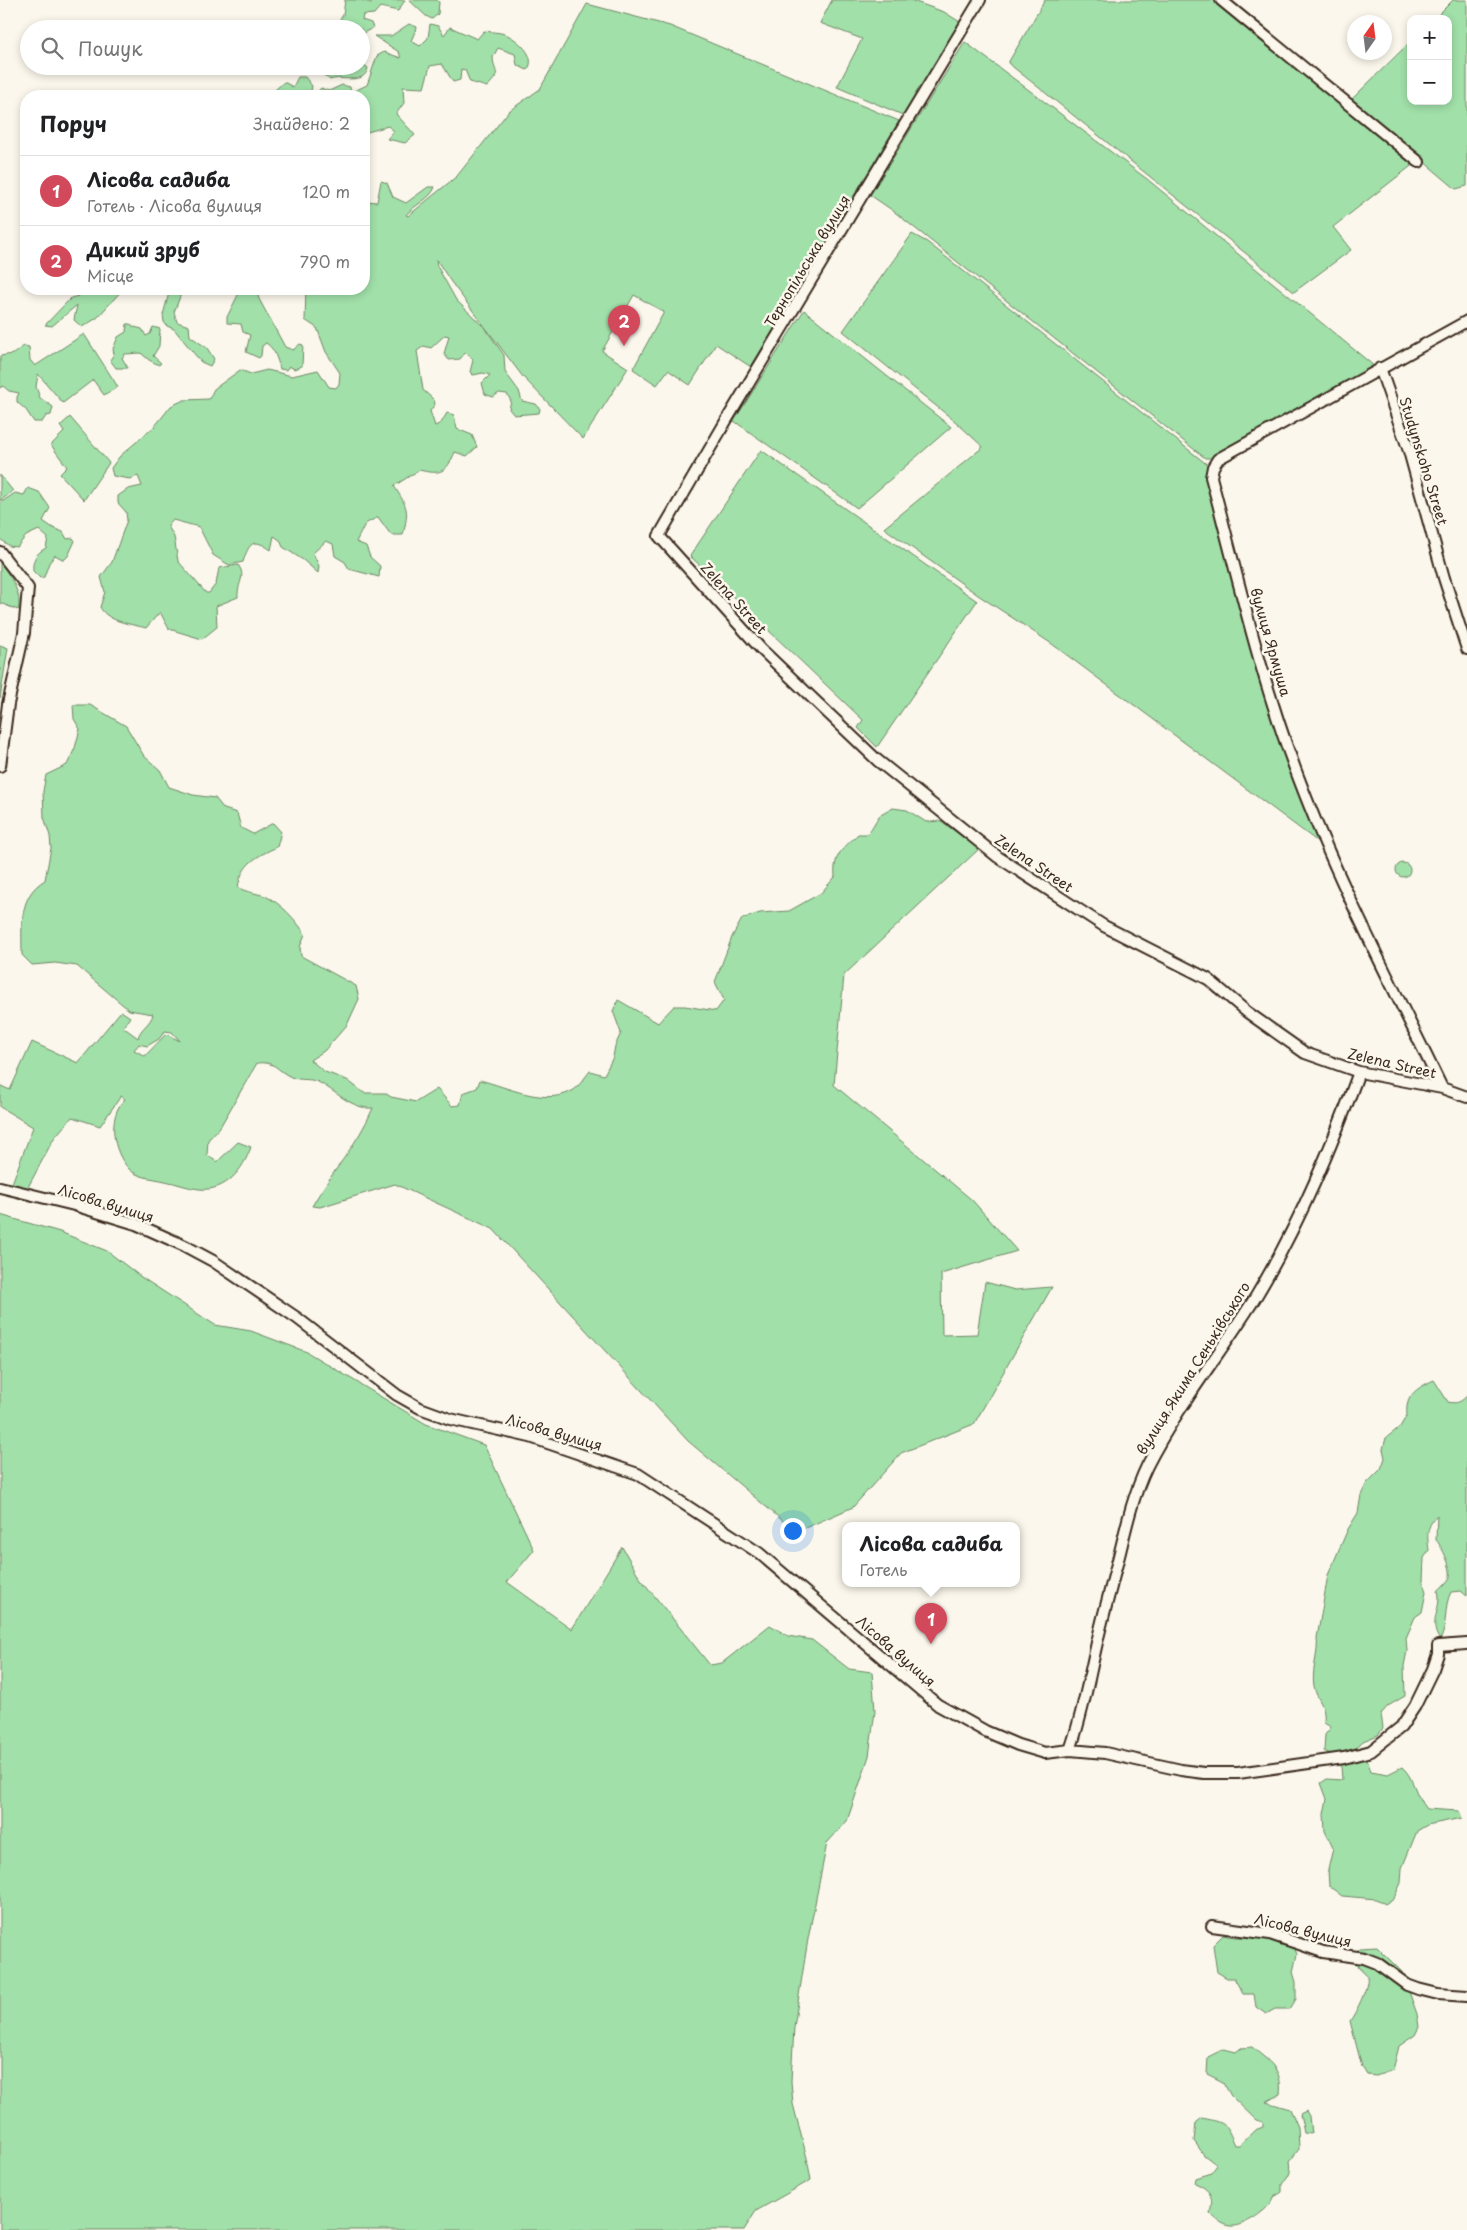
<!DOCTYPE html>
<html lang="uk">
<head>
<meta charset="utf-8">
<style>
	body { margin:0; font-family:"Playpen Sans",sans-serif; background:#f6f6f6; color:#202124 }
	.controls { position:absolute; right:15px; top:15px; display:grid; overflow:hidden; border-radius:10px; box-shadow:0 2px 8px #0003 }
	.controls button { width:45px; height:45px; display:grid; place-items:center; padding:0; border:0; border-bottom:1px solid #e0e0e0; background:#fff; color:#202124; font:25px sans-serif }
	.compass { position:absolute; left:1347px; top:15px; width:45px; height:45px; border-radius:50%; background:#fff; box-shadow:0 2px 8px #0003; rotate:14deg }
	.you { position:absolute; left:792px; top:1530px; width:18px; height:18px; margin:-12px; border:4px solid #fff; border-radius:50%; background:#1a73e8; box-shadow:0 0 0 8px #1a73e833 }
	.badge { display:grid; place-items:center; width:32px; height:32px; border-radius:50%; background:#d1495b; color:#fff; font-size:16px; font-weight:700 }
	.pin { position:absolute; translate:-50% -41px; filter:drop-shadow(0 1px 2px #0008) }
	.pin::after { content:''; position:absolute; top:26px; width:18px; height:15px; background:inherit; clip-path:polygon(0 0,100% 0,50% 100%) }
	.popup { position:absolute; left:842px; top:1522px; width:178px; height:65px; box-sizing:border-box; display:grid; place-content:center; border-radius:10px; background:#fff; filter:drop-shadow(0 1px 4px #0005); font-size:16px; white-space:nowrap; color:#757577 }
	.popup b { font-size:19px; color:#202124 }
	.popup::after { content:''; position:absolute; left:50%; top:100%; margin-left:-10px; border:10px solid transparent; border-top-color:#fff }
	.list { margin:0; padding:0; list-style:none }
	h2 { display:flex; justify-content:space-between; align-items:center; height:65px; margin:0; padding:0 20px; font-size:21px }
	h2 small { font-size:16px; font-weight:400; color:#757577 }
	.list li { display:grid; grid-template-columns:32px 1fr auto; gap:15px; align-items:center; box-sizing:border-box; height:70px; padding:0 20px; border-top:1px solid #e0e0e0 }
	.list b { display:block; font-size:19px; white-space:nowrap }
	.list p { margin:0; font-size:16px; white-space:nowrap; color:#757577 }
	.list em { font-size:16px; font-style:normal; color:#757577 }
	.icon { flex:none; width:28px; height:28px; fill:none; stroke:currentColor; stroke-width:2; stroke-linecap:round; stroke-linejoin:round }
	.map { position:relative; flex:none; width:1467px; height:2230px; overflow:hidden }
	.search { position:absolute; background:#fff; box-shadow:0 2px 8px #0003; left:20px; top:20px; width:350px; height:55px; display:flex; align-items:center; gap:12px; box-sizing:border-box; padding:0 18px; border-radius:28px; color:#757577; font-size:19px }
	.panel { position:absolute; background:#fff; box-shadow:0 2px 8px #0003; left:20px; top:90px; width:350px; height:205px; border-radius:20px }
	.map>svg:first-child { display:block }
	.green { fill:#a1e0a9; stroke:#6e8564; fill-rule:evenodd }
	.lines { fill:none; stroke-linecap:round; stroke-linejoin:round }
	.street-casing { stroke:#3b2a1e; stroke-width:14 }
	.street { stroke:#fbf7ec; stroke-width:10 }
	.labels { text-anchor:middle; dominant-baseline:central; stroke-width:5; stroke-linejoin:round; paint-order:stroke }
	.street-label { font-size:14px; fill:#3b2a1e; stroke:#fbf7ec }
</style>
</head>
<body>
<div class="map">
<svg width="1467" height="2230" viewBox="0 0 1467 2230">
	<rect width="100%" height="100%" fill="#fbf7ec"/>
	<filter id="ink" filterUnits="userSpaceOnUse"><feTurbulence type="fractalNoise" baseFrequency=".02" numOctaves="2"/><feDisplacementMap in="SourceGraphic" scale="10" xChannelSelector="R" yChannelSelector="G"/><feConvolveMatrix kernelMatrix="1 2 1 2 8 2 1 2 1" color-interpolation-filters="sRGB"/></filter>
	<g filter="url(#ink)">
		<path class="green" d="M345 0H361L371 3 372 0H405L398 11 380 7 374 14 363 15 362 20 371 23 373 28 361 34V29H323L324 24 337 23 343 15Z
			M409 0H437L439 2 438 14 432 19 426 16Z
			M832 0H910L944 12 960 22 905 116 837 87 862 39 820 23Z
			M1045 0H1219L1415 163 1333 227 1351 250 1294 292 1008 63Z
			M1453 0H1467V186L1456 189 1351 100 1411 41V101H1448V19H1434Z
			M587 4 670 26 899 121 751 367 716 344 690 385 668 370 657 385 633 369 664 312 634 295 602 351 628 368 583 439 523 377 451 282 436 259 437 266 456 300 485 328 504 355 505 372 519 391 522 401 536 404 540 409 539 413 514 415 509 409 511 401 507 394 499 393 493 397 485 394 482 383 490 375 483 373 473 375 470 372 473 360 468 354 465 353 460 359 449 360 444 354 449 336 445 335 431 348 424 346 417 351 423 390 434 400 435 404 430 411 435 426 441 423 447 413 454 415 457 429 472 435 477 447 467 456 455 452C446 473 441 475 419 470L394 486C408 508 409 509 403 535H391L378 517 365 524 356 542 366 546 370 557 380 566 379 577 349 569 345 562 335 556 333 544 326 541 313 553 319 566 318 573 303 560 283 547 280 540 274 536 271 550C253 537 249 543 243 562L229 565 213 555 199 527 173 520 168 526 174 537 178 561 206 593H209L216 584 219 568 238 565C247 576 237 583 238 597L216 606 217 627 202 639 169 629 160 612 146 628C132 624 107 622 100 607L105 592 101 577 112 562 127 520 126 512 118 503V496L128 489 142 486 138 476 130 479 113 476 111 468 120 456 155 426 171 406 184 400 209 399 214 389 240 370 251 374 267 370 292 376 318 370 329 387 336 388 339 384 340 373 326 352 317 328 305 320 306 289H364V201L377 202 381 181 387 183 393 197 406 203 428 187H435C431 199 415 204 406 215L408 216 457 176 509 111 540 89Z
			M409 24 417 27 411 41 420 46 428 38 430 24 438 26 444 35 450 27 477 39 484 31C491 32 498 32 505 34 516 38 539 57 527 70L517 65 515 54 498 48 493 57C494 76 503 70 487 87L470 82 465 70 461 69 460 80 453 82 442 64 430 66 424 88 403 87 404 103 396 114 415 135 405 143 387 139 394 131 388 126 364 133V96H352L354 91 367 85 377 56 384 52 401 58 399 52 374 36H391Z
			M965 42 1147 179 1374 366 1214 458H1205L892 210 870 195Z
			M361 62 368 68C364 86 342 75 330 80L320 72C313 73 305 74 301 66H361Z
			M298 77H305L312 86 310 96H268L284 82 293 87Z
			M342 85 350 87 351 96H314L321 88 329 91Z
			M912 234 927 242 1209 466 1208 477 1278 738 1324 841 1322 845 1052 644 978 595 884 528 983 447 956 422 843 331Z
			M78 289H123L97 318 82 327 74 320 77 305 52 326 45 325 71 298 78 296Z
			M170 289H183L174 312 177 322 189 326 190 336 207 348 214 359 210 366 201 362 174 329 167 326 164 322 163 315Z
			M232 289H256L259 299 285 347 293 350 300 344 303 345 302 366 294 369 289 366 286 370 280 369C277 359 275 349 266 343L262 346 261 356 259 358 246 352 250 335 243 332 241 324 227 323V317L238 295Z
			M804 310 951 427 857 508 734 421Z
			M127 324H130L134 327 142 329 146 336 150 334 153 327 160 329 159 346 153 356 161 363 159 365 149 360 141 353 125 354 122 358 128 368H116L110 360 114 354 113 349 118 337 126 332Z
			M84 334 118 387 104 395 93 380 63 403 38 374 36 387 40 398 53 407 51 415 46 416 42 422H34L26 410 17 402V397L19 393 9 391 3 386 0 388V356L13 354 24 346 29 347 30 360 35 366Z
			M70 417 109 463 84 500 60 474 67 467 51 445 64 432 60 426Z
			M761 450 977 601 877 747 858 728 863 720 690 556Z
			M0 475 13 491 0 501Z
			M28 488 39 492 50 508 43 521 53 528 63 532 67 539 73 538 75 541 68 556 64 560 55 555 49 563 44 577 40 578 33 571C32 560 36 553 46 548L48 538 39 530 26 536 17 547 9 546 0 539V503L15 493 24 495Z
			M0 563C9 574 23 594 18 610L0 603Z
			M0 645 8 648 0 698Z
			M73 705H90L126 726 144 756 160 770 169 787 193 795 215 798 224 809 237 813 241 828 253 834 273 823 281 832 277 847C257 856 241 864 238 888 247 892 256 893 265 896 281 903 296 920 305 934L300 947 301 956 356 986 359 999 347 1025 324 1051 310 1060 325 1072 347 1080 364 1093H385L391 1097 416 1102 437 1089 452 1106 460 1105 463 1093 477 1088 480 1080C507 1087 545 1106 572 1091 577 1089 586 1076 590 1071L604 1075 613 1057 615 1046 621 1033 613 1011 618 1000 658 1023 674 1006H685L716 1011 724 1000 715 982 732 937 742 919 760 913 789 911 821 893 835 877C833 854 843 849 858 834H868L879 816 893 808 907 810 926 822 941 821 979 849 844 975 834 1085 972 1200 1017 1251 941 1274 942 1335 977 1334 985 1282 1015 1290 1052 1287 974 1424 901 1453 853 1507 796 1532 688 1441 493 1229 395 1184 320 1207 312 1206C331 1173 358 1144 373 1108 353 1110 334 1090 318 1082 310 1078 300 1081 291 1077 276 1070 276 1061 257 1063L220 1127 208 1140 207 1155 217 1162 238 1142 251 1147C243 1170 226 1192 199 1189 188 1188 176 1183 165 1181 153 1178 138 1178 129 1169 112 1151 107 1116 125 1099L121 1096 100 1126 72 1117 54 1138 26 1191 11 1186 33 1127 0 1107V1088L1 1086 10 1090 32 1042 78 1063 121 1011 130 1017 123 1027 138 1038C140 1028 151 1024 153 1014L129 1010 77 966 55 963 32 965 22 955C22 926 18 896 45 880L51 848 50 836 44 817 43 791 46 775 67 765 75 748 80 729 74 719ZM165 1031 172 1032 180 1041 166 1034 145 1056 134 1050 139 1044 147 1046 159 1039Z
			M1396 870a7 7 0 1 1 14 0a7 7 0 1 1-14 0Z
			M0 1215 60 1232 107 1251 141 1277 215 1325 251 1331 307 1352 426 1424 484 1445 534 1550 507 1582 572 1629 622 1547 640 1578 710 1665 722 1663 770 1625 788 1636 812 1640 849 1669 872 1672 875 1711 869 1756 847 1821 827 1843 808 1939 794 2027 791 2081 793 2104 807 2158 811 2180 756 2211 744 2230H0Z
			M1434 1380 1448 1402C1458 1404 1460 1402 1467 1396V1596L1461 1591 1451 1592C1443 1607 1448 1627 1440 1640 1427 1623 1443 1607 1438 1591 1441 1587 1447 1583 1449 1579 1454 1571 1442 1546 1436 1540L1437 1515C1426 1527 1427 1535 1429 1550L1424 1558 1423 1581 1426 1592 1422 1612 1415 1617 1406 1638 1407 1651 1404 1666 1405 1696 1388 1706 1381 1714 1383 1728 1378 1735 1363 1741 1356 1748 1333 1755 1324 1751 1325 1735 1331 1727 1324 1723C1326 1703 1317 1702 1314 1686 1311 1670 1319 1654 1317 1638L1328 1575 1348 1529 1358 1513 1361 1495 1367 1483 1381 1469 1385 1458 1383 1449 1386 1438 1400 1427 1407 1415C1405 1395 1417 1388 1434 1380Z
			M1354 1759 1367 1760 1371 1771 1388 1774 1402 1767C1414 1777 1415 1796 1426 1809L1459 1811 1462 1818 1427 1825 1417 1831 1402 1868 1401 1883 1394 1898 1385 1904 1376 1899 1342 1896 1329 1886 1328 1870 1333 1848 1325 1831 1324 1814 1327 1799 1321 1783 1327 1779 1342 1780 1341 1766Z
			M1223 1935C1238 1939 1259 1936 1271 1940 1280 1943 1283 1948 1293 1946L1297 1954 1293 1972 1296 1982V1999L1290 2009H1275L1266 2014 1256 2007 1254 1994H1243L1234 1978H1227L1217 1972 1213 1945Z
			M1377 1947 1402 1972 1417 2014 1419 2027 1415 2035 1399 2046 1393 2070 1376 2076 1367 2075 1362 2067 1350 2021C1355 2014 1372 1982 1366 1974 1363 1970 1357 1967 1354 1963V1954L1359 1948Z
			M1252 2047C1269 2062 1283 2068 1280 2094L1266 2102 1290 2109 1298 2127 1299 2149 1290 2161C1292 2172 1289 2177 1282 2184V2192L1274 2197C1271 2209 1242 2228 1230 2226 1223 2225 1215 2219 1210 2213 1214 2197 1211 2190 1195 2183L1196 2178 1211 2173 1217 2165 1204 2155 1194 2141 1196 2123 1202 2118C1227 2123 1225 2123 1235 2145H1239L1255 2130 1263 2127V2122L1256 2120 1231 2096 1223 2082 1207 2074 1208 2057 1224 2049 1236 2052 1241 2048Z
			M1306 2111 1309 2116 1311 2134 1304 2133 1300 2114Z"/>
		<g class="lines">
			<g class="street-casing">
				<path id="street" d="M980 0 726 421 659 536 761 649 877 760 998 857 1104 926 1208 979 1247 1012 1305 1053 1359 1072 1442 1088 1467 1097
					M1221 0 1419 162
					M1380 368 1409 451 1444 578 1467 649
					M0 552 28 588 24 633 8 704 0 766
					M1442 1088C1393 986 1339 885 1299 779 1261 681 1238 578 1211 477L1213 467 1218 459 1467 321
					M0 1187 74 1205 136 1224 185 1246 213 1261 297 1318 397 1395 420 1408 450 1419 530 1437 638 1474 759 1553 938 1705 985 1731 1018 1745 1045 1753 1070 1750 1105 1753 1181 1770 1204 1773H1238L1344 1758 1371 1751 1401 1727 1415 1706 1433 1669 1438 1654V1646L1467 1644
					M1070 1750C1082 1717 1088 1682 1096 1647 1103 1615 1112 1584 1120 1552 1127 1523 1134 1493 1147 1466 1177 1407 1220 1354 1255 1298 1298 1227 1331 1149 1359 1072
					M1212 1926 1270 1934 1323 1952 1364 1958 1377 1963 1407 1985 1418 1989 1438 1994 1467 1996"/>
			</g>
			<use href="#street" class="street"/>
		</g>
	</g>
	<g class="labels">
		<g class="street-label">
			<text transform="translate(807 261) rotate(-59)">Тернопільська вулиця</text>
			<text transform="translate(1424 461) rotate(73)">Studynskoho Street</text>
			<text transform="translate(734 598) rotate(48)">Zelena Street</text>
			<text transform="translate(1271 642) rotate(74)">вулиця Ярмуша</text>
			<text transform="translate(1034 863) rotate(34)">Zelena Street</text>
			<text transform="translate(1392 1063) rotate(13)">Zelena Street</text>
			<text transform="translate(106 1203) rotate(17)">Лісова вулиця</text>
			<text transform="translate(1193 1368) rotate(-58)">вулиця Якима Сеньківського</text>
			<text transform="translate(554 1432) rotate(16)">Лісова вулиця</text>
			<text transform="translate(896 1651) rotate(41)">Лісова вулиця</text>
			<text transform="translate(1303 1930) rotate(14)">Лісова вулиця</text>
		</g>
	</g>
</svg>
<div class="controls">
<button>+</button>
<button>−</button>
</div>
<svg class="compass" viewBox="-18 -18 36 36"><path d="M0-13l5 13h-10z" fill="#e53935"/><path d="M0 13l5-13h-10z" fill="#757577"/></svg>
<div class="you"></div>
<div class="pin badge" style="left:931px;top:1644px">1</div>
<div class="popup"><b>Лісова садиба</b>Готель</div>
<div class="pin badge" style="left:624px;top:346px">2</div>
<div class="search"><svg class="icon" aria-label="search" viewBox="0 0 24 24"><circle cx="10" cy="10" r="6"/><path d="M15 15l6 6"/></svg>Пошук</div>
<section class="panel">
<h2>Поруч<small>Знайдено: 2</small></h2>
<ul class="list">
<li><span class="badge">1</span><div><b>Лісова садиба</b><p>Готель · Лісова вулиця</p></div><em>120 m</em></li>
<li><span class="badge">2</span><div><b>Дикий зруб</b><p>Місце</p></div><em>790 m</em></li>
</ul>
</section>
</div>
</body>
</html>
